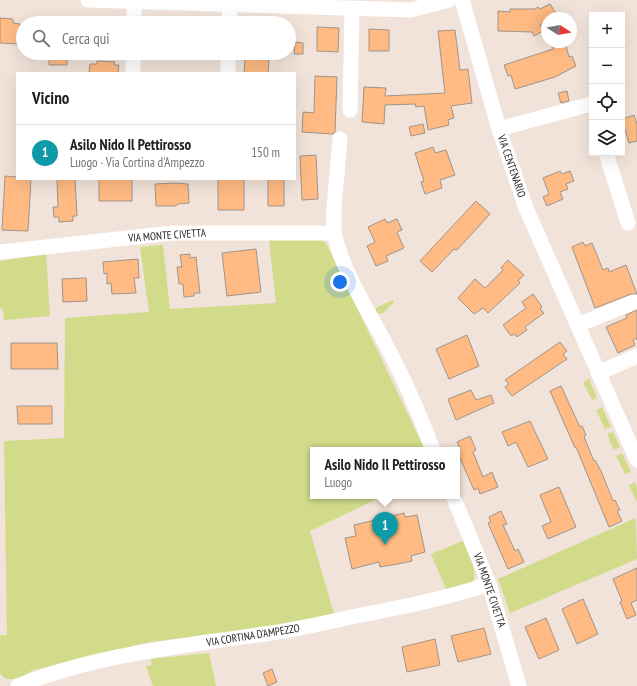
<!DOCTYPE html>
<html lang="it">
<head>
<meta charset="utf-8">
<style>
	body { margin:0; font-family:"PT Sans Narrow",sans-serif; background:#f2f2f2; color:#202124 }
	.controls { position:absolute; right:12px; top:12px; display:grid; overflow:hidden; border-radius:0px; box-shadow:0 4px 16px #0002 }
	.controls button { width:36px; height:36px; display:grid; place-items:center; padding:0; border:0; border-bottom:1px solid #e0e0e0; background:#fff; color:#202124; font:20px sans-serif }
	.compass { position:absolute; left:541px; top:12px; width:36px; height:36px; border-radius:50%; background:#fff; box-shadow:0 4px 16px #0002; rotate:101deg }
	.you { position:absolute; left:340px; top:282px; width:14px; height:14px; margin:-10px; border:3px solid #fff; border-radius:50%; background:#1a73e8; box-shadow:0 0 0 6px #1a73e833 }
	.badge { display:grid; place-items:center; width:26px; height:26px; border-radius:50%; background:#2563eb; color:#fff; font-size:13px; font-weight:700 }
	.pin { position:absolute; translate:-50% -33px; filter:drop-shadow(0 1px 2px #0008) }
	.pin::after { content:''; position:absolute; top:21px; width:14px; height:12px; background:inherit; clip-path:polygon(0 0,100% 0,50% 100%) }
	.popup { position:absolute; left:310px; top:447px; width:150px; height:52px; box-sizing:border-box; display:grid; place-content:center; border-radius:0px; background:#fff; filter:drop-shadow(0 1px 3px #0005); font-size:13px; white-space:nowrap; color:#757577 }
	.popup b { font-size:15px; color:#202124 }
	.popup::after { content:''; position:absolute; left:50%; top:100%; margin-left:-8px; border:8px solid transparent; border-top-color:#fff }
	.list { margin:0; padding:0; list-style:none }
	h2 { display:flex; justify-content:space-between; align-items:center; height:52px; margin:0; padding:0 16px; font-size:17px }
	h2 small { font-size:13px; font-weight:400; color:#757577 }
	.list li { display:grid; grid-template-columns:26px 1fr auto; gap:12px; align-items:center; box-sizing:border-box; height:56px; padding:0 16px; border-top:1px solid #e0e0e0 }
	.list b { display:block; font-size:15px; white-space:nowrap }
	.list p { margin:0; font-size:13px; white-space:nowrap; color:#757577 }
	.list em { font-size:13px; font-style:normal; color:#757577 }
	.icon { flex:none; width:22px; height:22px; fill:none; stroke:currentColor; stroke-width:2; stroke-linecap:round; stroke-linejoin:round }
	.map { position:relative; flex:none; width:637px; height:686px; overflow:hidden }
	.search { position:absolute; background:#fff; box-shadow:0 4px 16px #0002; left:16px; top:16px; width:280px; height:44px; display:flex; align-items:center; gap:10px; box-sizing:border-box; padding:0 14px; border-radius:22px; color:#757577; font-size:15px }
	.panel { position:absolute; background:#fff; box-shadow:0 4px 16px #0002; left:16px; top:72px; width:280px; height:108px; border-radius:0px }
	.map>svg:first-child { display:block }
	.green { fill:#d1db89 }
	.building { fill:#ffbb83; stroke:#a0948a }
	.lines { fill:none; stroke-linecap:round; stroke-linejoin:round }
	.minor { stroke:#fff; stroke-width:15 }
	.labels { text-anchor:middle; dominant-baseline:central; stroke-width:3; stroke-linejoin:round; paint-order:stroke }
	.street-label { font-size:11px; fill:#292420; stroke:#fff }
</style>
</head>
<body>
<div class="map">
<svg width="637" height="686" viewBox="0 0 637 686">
	<rect width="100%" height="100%" fill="#f1e3d9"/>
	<path class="green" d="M269 240H321L326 243 425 450H313V496H383L310 531 334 614 287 625 150 642 33 670C23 676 8 686 0 673V635H7L4 441 64 438 65 318 149 312 140 247 163 245 170 309 276 303Z
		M46 254 50 316 4 320 3 309 0 308V261Z
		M393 300 394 302 383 313 377 314 375 311 377 307Z
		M589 379 597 398 592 400 583 382Z
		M602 407 611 427 605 429 596 410Z
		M613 432 620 447 614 450 607 434Z
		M622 453 631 472 625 474 616 456Z
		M635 482 637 487V502L629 485Z
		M636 518 637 559 510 613 498 579Z
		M463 541C469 555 479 570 472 585L447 591 431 554Z
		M209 653 216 686H153L146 666 152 665 150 659Z"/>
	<path class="building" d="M550 4 557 15 547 18V21L540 25 543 31 534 36 532 32 498 31V11L510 12V9H535L538 7 540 9Z
		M0 18 13 19V23L20 24 19 44 0 43Z
		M317 27 339 28 338 52 317 51Z
		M369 29 389 30V51H369Z
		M455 30 460 70 468 69 472 103 451 106 454 118 448 120 449 125 428 130 424 106 416 107 415 104 385 105 384 124 362 122 364 87 386 88 385 96 445 93 438 31Z
		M295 42 303 43V54H294Z
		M550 42H565L569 57 572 56 576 66 555 77 515 89 511 75 508 76 504 65 553 49Z
		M49 53H67V65H49Z
		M245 59 269 60 268 73H244Z
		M97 61 115 62 114 65H119L118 73H89L90 64H97Z
		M315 76 337 77 335 132 333 134 302 132 303 112 314 113Z
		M567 91 569 101 561 103 558 93Z
		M634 115 637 124V141L629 143 622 119Z
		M423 124 425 133 411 136 409 127Z
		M433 147 435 153 446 150 455 175 440 180 442 188 425 194 421 182 424 181 415 153Z
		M316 155 318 199 302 200 300 156Z
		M560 171 562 174 570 171 574 181 566 184 568 189 560 192 563 199 547 206 543 197 549 194 543 178Z
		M5 176 17 177V179H31L28 231 2 230Z
		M57 179H75L77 216H73V221L59 222V217H54L53 207H58Z
		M99 179H132V201H99Z
		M218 179H244V210H218Z
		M268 179H284V206H268Z
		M175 183 188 184 189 203 178 204 176 206H156L155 184Z
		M476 201 490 214 457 250 454 249 432 272 420 261Z
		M385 219 387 223 397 219 402 230 397 232 404 248 386 256 388 261 376 266 367 246 375 242 368 227Z
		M583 242 585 246 592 243 603 270 608 268 609 272 626 265 637 294H631L595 308 572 247Z
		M256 249 261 292 227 296 222 253Z
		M190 254V258L196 257 200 293H194V296L184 297 183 284H179L177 267H182L180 255Z
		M138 259 139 278H134L136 293 112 294 111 283 107 284V273L104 274 103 262Z
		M508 260 524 275 518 281 520 283 488 313 483 308 474 314 458 298 475 279 485 288 503 270 501 268Z
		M86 278 87 301 63 302 62 279Z
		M533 294 542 307 540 309 544 313 525 327 527 330 517 337 515 334 511 336 503 325 526 308 522 302Z
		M637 310V340L636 338 633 340 635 345 618 353 606 327 627 318 626 315Z
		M467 335 479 366 449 379 436 349Z
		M560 342 567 351 563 354 567 359 512 396 505 387 509 384 505 380Z
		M11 343H57L58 369H11Z
		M561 386 580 427 582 426 586 435 584 436 586 442 594 461 595 460 601 471 613 501 615 500 620 510 617 511 622 521 609 527 576 447 575 448 550 391Z
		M471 390 476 400 491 395 494 403 456 420 448 399Z
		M17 406H52V424H18Z
		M530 421 548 459 528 467 516 442 508 446 502 432Z
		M470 436 476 450 473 452 483 477 492 472 498 487 480 494 478 488 474 490 456 449 460 448 457 442Z
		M559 487 576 527 548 539 542 526 551 522 540 495Z
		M501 511 507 524 503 525 515 551 518 549 524 562 508 569 488 523 491 522 489 517Z
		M404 513 405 517 417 515 425 552 411 556 412 561 398 564 380 567 379 562 352 569 345 538 356 536 354 525Z
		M637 568V600L631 603 636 615 627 619 620 602 622 601 613 579Z
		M583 599 598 634 577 644 562 609Z
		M546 618 559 650 539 659 525 627Z
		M484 628 491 654 458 662 451 636Z
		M435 639 440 665 407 672 402 647Z
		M272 669 277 682 268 686 263 673Z"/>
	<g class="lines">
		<path class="minor" d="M88 0 411 10 449 0
			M462 0 499 129 526 208 637 460
			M134 23V0
			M229 23 230 3
			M133 73V53
			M228 73V53
			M350 110 352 8
			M499 129 591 104 592 106
			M606 153 628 223
			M334 233V207L340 139
			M0 252 173 233H334C343 271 365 306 384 341 403 376 419 413 433 450
			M578 325 634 302
			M598 373 637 356
			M453 496 489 584 519 686
			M18 686C99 653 186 646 271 633 298 629 325 623 351 617 398 608 444 599 489 584"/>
	</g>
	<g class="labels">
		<g class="street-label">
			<text transform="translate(512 166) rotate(71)">VIA CENTENARIO</text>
			<text transform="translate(167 235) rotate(-4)">VIA MONTE CIVETTA</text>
			<text transform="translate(490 590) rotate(71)">VIA MONTE CIVETTA</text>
			<text transform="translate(253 635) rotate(-9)">VIA CORTINA D'AMPEZZO</text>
		</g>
	</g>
</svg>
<div class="controls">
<button>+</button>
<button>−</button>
<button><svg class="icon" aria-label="locate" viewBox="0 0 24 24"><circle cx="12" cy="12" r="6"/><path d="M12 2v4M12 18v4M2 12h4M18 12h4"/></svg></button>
<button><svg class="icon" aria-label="layers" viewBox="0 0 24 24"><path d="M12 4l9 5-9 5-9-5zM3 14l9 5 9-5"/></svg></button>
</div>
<svg class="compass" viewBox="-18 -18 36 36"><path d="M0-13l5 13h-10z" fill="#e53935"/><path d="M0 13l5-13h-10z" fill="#757577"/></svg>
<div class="you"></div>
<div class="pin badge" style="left:385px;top:545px;background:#0f9aa8">1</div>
<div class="popup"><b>Asilo Nido Il Pettirosso</b>Luogo</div>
<div class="search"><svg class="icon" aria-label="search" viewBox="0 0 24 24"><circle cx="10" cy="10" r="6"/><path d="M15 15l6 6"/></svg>Cerca qui</div>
<section class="panel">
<h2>Vicino<small></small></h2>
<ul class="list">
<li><span class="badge" style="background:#0f9aa8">1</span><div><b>Asilo Nido Il Pettirosso</b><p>Luogo · Via Cortina d'Ampezzo</p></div><em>150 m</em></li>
</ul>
</section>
</div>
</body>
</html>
